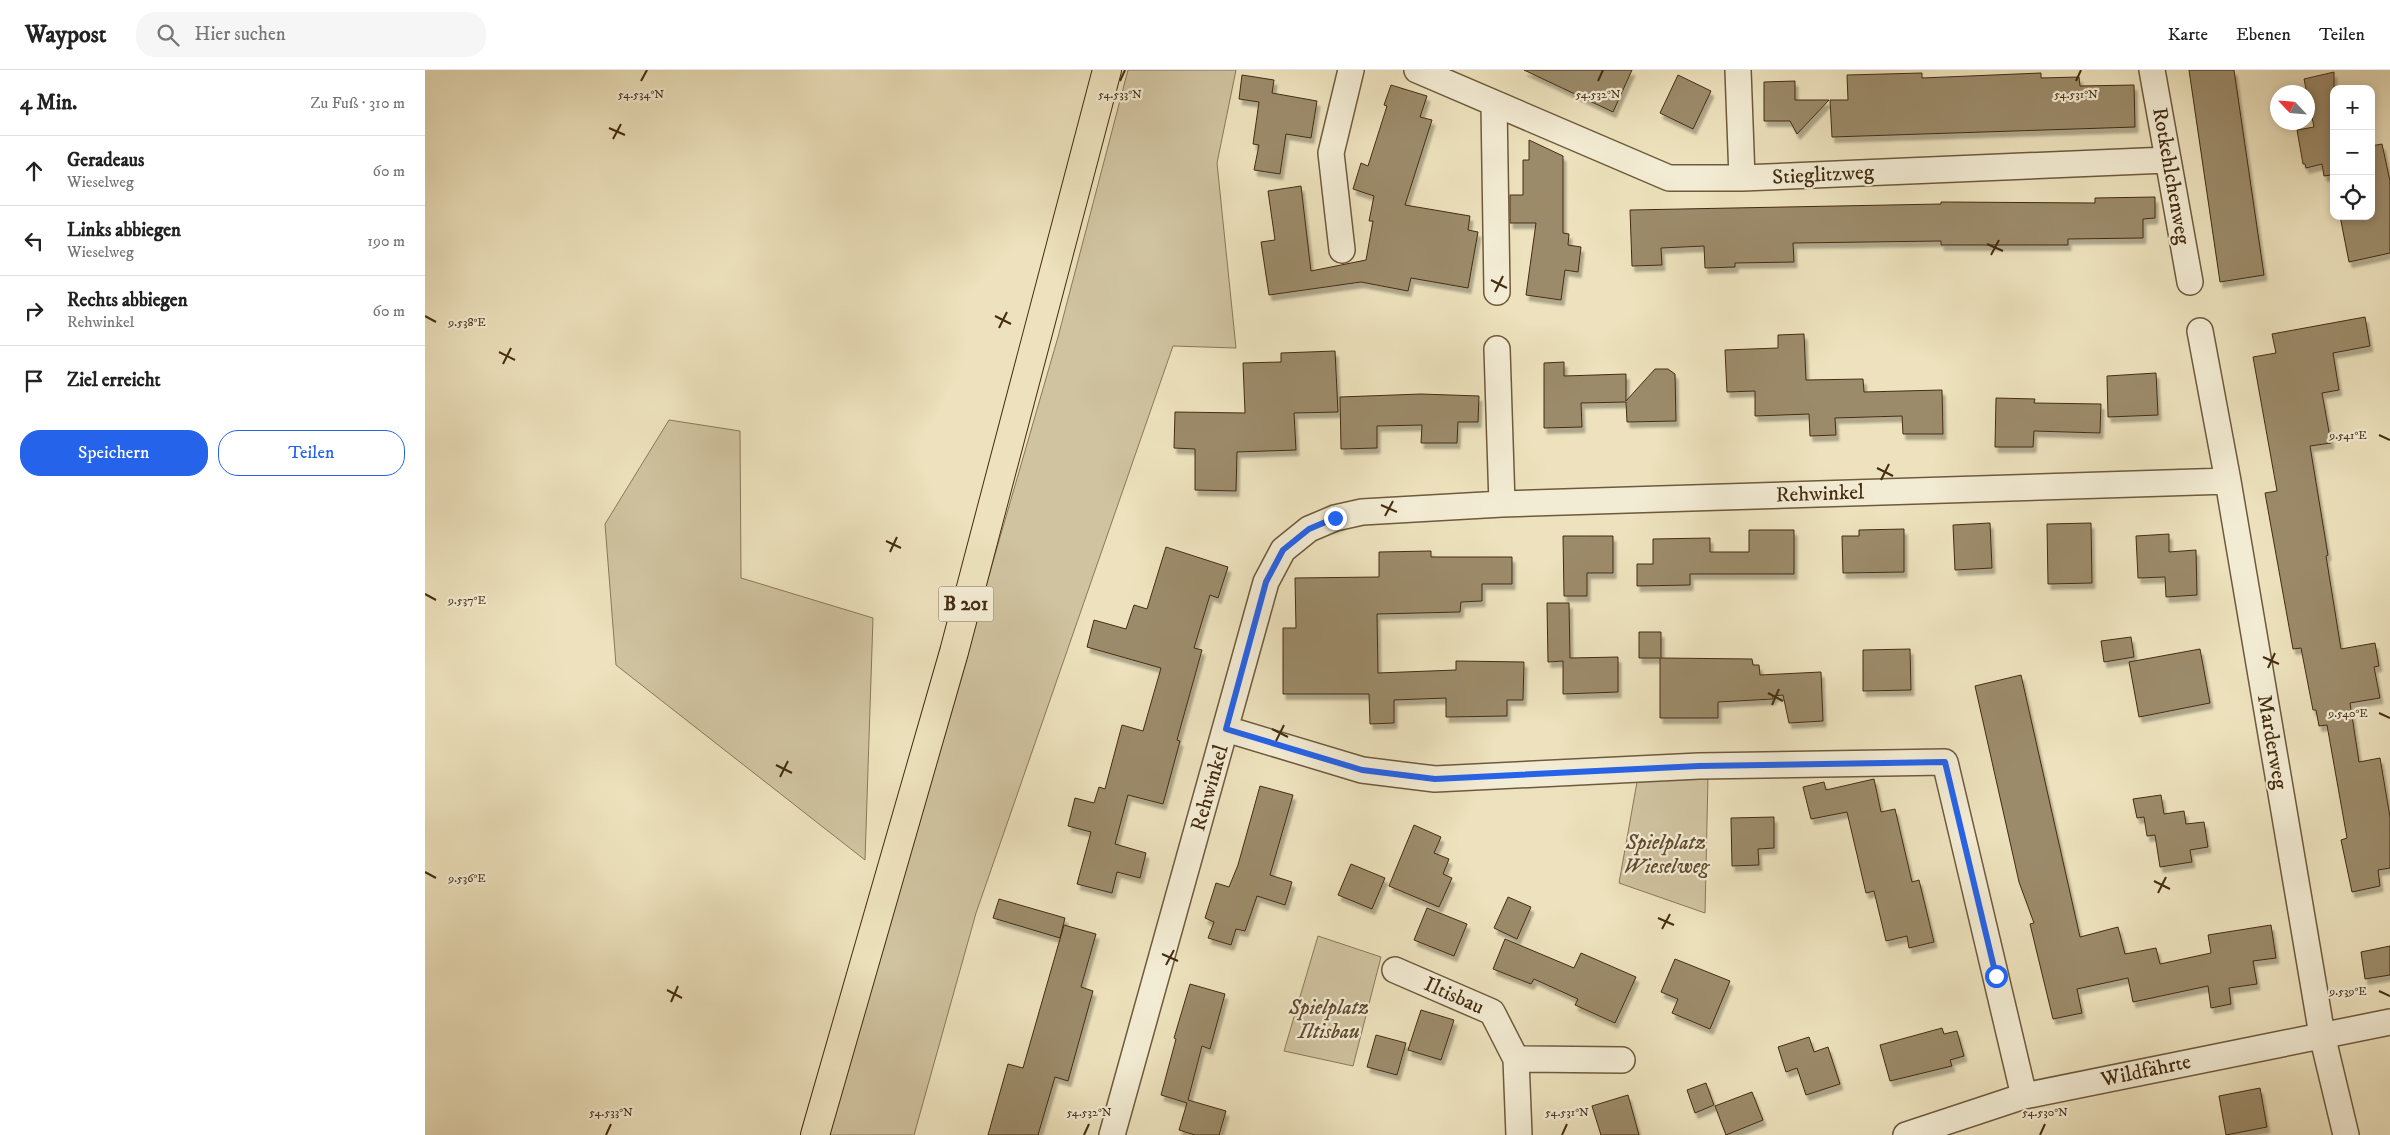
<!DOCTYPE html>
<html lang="de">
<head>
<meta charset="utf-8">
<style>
	body { margin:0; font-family:"IM FELL DW Pica",serif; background:#f6f6f6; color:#222 }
	.controls { position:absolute; right:15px; top:15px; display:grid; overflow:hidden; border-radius:10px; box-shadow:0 2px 8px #0003 }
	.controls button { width:45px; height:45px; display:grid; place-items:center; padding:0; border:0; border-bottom:1px solid #e0e0e0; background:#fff; color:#222; font:25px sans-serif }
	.compass { position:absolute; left:1845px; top:15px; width:45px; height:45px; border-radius:50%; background:#fff; box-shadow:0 2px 8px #0003; rotate:296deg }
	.stop { position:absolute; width:15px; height:15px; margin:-11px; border:4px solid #2563eb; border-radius:50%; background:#fff }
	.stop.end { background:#2563eb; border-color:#fff; box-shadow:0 1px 5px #0008 }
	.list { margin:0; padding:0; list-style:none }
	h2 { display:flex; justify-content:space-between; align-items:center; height:65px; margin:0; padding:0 20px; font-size:21px }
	h2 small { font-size:16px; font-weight:400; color:#767676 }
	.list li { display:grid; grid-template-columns:32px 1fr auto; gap:15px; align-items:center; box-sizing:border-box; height:70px; padding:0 20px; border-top:1px solid #e0e0e0 }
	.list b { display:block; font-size:19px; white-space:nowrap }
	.list p { margin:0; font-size:16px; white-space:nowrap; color:#767676 }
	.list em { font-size:16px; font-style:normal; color:#767676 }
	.actions { display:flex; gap:10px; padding:15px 20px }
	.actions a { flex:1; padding:11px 0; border:1px solid #2563eb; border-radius:20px; text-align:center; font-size:18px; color:#2563eb }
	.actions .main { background:#2563eb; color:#fff }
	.icon { flex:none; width:28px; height:28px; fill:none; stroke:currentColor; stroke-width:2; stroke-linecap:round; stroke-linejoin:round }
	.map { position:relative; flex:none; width:1965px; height:1065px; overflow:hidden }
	header { display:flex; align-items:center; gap:30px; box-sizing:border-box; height:70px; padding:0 25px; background:#fff; border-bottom:1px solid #e0e0e0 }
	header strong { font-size:24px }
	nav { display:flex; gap:28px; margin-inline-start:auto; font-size:18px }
	.search { width:350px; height:45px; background:#f6f6f6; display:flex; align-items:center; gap:12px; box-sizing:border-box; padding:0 18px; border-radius:20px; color:#767676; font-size:19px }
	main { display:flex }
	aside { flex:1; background:#fff }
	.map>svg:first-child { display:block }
	.green { fill:#d0c3a0; stroke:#8a7858 }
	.building { fill:#9c8b6a; stroke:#442c11; filter:url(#shadow) }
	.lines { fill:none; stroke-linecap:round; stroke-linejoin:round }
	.minor-casing { stroke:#6e5a3c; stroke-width:28 }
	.major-casing { stroke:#442c11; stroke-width:30 }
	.minor { stroke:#f3ecd4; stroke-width:25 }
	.major { stroke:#ede2bd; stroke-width:28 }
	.route { stroke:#2563eb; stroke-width:6 }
	.ticks { fill:none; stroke:#442c11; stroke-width:2 }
	.labels { text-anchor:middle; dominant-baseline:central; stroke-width:4.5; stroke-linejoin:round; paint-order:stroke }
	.shield { fill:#f3ecd4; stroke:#78664c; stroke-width:1 }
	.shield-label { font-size:20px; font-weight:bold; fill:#442c11 }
	.street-label { font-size:21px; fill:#442c11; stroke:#f3ecd4 }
	.park-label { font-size:21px; font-style:italic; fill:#604a2e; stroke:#f3ecd4 }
	.ticks-label { font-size:12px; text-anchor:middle; fill:#442c11; stroke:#f3ecd4; stroke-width:4.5; stroke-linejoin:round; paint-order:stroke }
</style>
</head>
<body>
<header>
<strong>Waypost</strong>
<div class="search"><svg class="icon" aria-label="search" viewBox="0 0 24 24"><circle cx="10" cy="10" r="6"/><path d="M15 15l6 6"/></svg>Hier suchen</div>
<nav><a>Karte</a><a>Ebenen</a><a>Teilen</a></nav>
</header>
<main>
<aside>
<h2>4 Min.<small>Zu Fuß · 310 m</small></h2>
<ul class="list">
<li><svg class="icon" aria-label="ahead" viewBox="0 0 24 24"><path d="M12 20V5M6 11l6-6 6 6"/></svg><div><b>Geradeaus</b><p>Wieselweg</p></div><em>60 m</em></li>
<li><svg class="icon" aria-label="left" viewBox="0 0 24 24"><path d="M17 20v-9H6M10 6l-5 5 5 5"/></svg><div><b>Links abbiegen</b><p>Wieselweg</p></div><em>190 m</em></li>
<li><svg class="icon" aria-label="right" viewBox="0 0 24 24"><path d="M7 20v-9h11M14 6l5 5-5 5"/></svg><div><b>Rechts abbiegen</b><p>Rehwinkel</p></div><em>60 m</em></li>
<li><svg class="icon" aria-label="arrive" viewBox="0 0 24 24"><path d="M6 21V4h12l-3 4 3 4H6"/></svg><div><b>Ziel erreicht</b></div></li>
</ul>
<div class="actions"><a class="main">Speichern</a><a>Teilen</a></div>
</aside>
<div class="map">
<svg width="1965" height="1065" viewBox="0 0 1965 1065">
	<defs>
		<filter id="shadow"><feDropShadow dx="3" dy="5.5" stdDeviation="1" flood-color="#0004"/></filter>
	</defs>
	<rect width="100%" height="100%" fill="#ede2bd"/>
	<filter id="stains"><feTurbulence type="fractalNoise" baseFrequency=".004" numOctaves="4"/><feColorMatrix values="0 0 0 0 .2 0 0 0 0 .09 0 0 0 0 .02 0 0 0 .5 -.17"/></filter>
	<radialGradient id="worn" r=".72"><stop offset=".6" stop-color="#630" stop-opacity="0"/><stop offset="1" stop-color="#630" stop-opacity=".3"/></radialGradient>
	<path class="green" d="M703 0H811L792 93 811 278 748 276 551 843 489 1065H402L633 267Z
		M244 350 315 361 316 508 448 548 440 790 191 595 180 454Z
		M1283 707 1280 843 1194 813 1212 712Z
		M893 866 956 887 928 996 859 981Z"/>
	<path class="building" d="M1099 0H1207L1188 42Z
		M1764 0H1809L1839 205 1795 212Z
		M1909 2V120L1906 105 1899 106 1897 94 1881 98 1880 94H1878L1872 60 1889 57 1879 9Z
		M1497 3V8L1616 3V8L1654 7 1655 16 1709 15 1710 57 1407 67 1405 30H1423L1422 5Z
		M817 5 849 10 847 23 892 31 886 68 861 64 855 104 829 100 834 75 828 74 834 32 814 29Z
		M1253 5 1286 21 1268 59 1235 43Z
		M1370 11V30H1404L1372 64 1365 51H1339V12Z
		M966 15 1002 26 995 47 1007 50 980 135 1045 146 1043 160 1053 162 1043 218 986 208 983 221 936 212 844 225 836 172 850 170 843 121 876 116 886 201 941 190 948 151H944L949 126 928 119 936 93 943 96 962 36 959 35Z
		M1104 70 1138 86V163L1144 164 1143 175 1156 177 1153 202 1140 200 1136 230 1101 225 1111 153H1085V125H1098V90H1104Z
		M1957 74 1965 111V183L1924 192 1915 146H1946V76Z
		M1730 127V148L1718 149V168L1643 169V175H1516V171L1368 173 1369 192 1310 193V197L1280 198 1279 176 1236 178 1237 195 1207 196 1205 140 1516 134V132L1670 133V128Z
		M1940 247 1945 276 1908 283 1914 320 1897 323 1906 373 1885 376 1903 485 1901 486 1916 579 1950 573 1954 596 1949 597 1955 628 1925 633 1934 692 1955 688 1965 747V798L1953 800 1955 816 1927 822 1916 770 1922 768 1902 655 1894 656 1891 640H1888L1876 578 1868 579 1840 423 1852 421 1828 287 1851 283 1847 264Z
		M1379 264 1381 310 1438 309 1439 322 1517 320 1518 364H1478L1477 346 1410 348 1411 365 1385 366 1384 344 1330 346V321L1302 322 1300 280 1353 278V265Z
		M910 281 913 342 869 343 871 380 812 382 811 421 770 420V379L749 378 750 342 820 343 818 293 856 292V283Z
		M1139 292V306L1201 304V331L1230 299H1243L1250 304 1251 351 1202 352 1201 332 1156 333 1157 357 1119 358V293Z
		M1731 303 1733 345 1683 347 1682 306Z
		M996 324 1054 326 1053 352H1033L1032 373H996L997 355 952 356V378L916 379 915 327Z
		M1571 328 1610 329 1609 333 1676 334 1675 363 1609 361 1608 377H1570Z
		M1565 453 1567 498 1530 500 1528 455Z
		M1666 453 1667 513 1623 514 1622 454Z
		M1479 459V502L1418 503 1417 466H1434V460Z
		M1324 460H1369V504H1265V515L1212 516V494H1228V469L1285 468V482H1324Z
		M1744 464V482L1771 480 1772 525 1741 527 1740 507 1713 508 1711 466Z
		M1138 466H1188V503H1162V526H1139Z
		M741 477 803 497 793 528 785 525 769 578 777 580 752 670 755 671 738 734 703 725 690 774 721 783 715 808 692 802 687 823 652 814 666 762 643 756 650 728 669 733 674 717 680 719 697 655 718 661 736 598 662 577 669 550 701 559 709 535 722 539Z
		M1006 481V487H1087V514H1057V531L1036 532 1035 542 952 544 953 603 1031 600V591L1099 592 1098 630H1082V646L1021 647V628L969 630V653L945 654 944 624H858V558H871L870 508 954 507V482Z
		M1122 533H1144L1145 588 1193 587V622L1138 624V591L1123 592Z
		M1214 562H1236V588L1327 589 1328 595H1334L1335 605 1396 602 1398 651 1364 653 1358 625 1348 626V629L1293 632V648H1235V588H1214Z
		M1706 567 1709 587 1679 592 1676 571Z
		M1485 579 1486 620 1438 621V580Z
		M1775 579 1785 633 1714 647 1704 592Z
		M1596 605 1655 867 1693 857 1700 884 1731 878 1735 894 1786 883 1783 865 1846 855 1851 888 1828 891 1832 914 1804 918 1806 934 1786 938 1783 916 1708 932 1703 908 1652 919 1657 943 1628 949 1605 854 1609 853 1594 812 1550 616Z
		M1449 709 1456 742 1470 739 1487 812 1494 810 1509 872 1484 878 1482 866 1461 871 1449 821 1441 823 1422 742 1386 749 1378 717 1399 712 1401 720Z
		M835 716 868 725 845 805 867 812 860 835 832 826 820 861 811 859 806 875 783 868 789 852 780 848 791 813 804 817 813 795Z
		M1736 725 1739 744 1759 741 1761 754 1779 752 1783 777 1765 780 1767 792 1735 797 1730 765 1722 766 1719 747 1712 748 1708 729Z
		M1349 747V778L1333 779 1334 795 1307 796 1306 748Z
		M989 755 1016 767 1009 783 1024 789 1018 804 1027 808 1014 837 964 816Z
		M926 794 960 808 947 839 913 825Z
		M1083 827 1106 837 1092 869 1069 858Z
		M574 829 640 848 635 868 568 848Z
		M1002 838 1042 854 1029 886 989 870Z
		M639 855 671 864 656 917 668 921 643 1011 630 1007 613 1065H563L583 994 598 998Z
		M1080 869 1149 898 1156 883 1211 907 1190 953 1150 935 1153 929 1109 909 1106 914 1068 899Z
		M1965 876V905L1940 909 1936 882Z
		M1250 889 1305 911 1285 959 1247 943 1253 929 1236 922Z
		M765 914 800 924 785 979 777 976 763 1030 801 1041 794 1065H770L754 1060 762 1033 736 1025 751 969 749 968Z
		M996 940 1029 950 1016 990 983 980Z
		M1517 958 1519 964 1532 961 1539 986 1525 990 1527 996 1465 1011 1455 975Z
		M951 965 981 973 972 1005 942 997Z
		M1384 967 1389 982 1403 977 1415 1014 1381 1025 1372 998 1361 1002 1353 977Z
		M1281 1013 1289 1035 1270 1043 1262 1020Z
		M1835 1018 1842 1057 1801 1065 1794 1026Z
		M1327 1022 1338 1050 1301 1065 1290 1036Z
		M1203 1025 1214 1065H1176L1167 1036Z"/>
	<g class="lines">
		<g class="minor-casing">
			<path id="minor" d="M992 0 1244 108H1317L1742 90
				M1313 0 1317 108
				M1727 0 1765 212
				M1069 34 1072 222
				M917 180 906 83 926 0
				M1775 261 1803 411 1897 965 1921 1065
				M1072 279 1077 434
				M801 659 937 700 1010 709 1274 696 1520 692 1599 1026
				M970 900 1067 942 1091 989 1197 990
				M1091 989 1094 1065
				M687 1065 841 512 858 480 884 459 910 448 937 442 1077 434 1803 411
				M1481 1065 1599 1026 1965 952"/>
		</g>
		<g class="major-casing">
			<path id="major" d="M390 1065 529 582 682 0"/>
		</g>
		<use href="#minor" class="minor"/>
		<use href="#major" class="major"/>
	</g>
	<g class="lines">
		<path class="route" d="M910 448 884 459 858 480 841 512 801 659 937 700 1010 709 1274 696 1520 692 1571 906"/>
	</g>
	<path class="ticks" d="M216 11 222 0M695 11 700 0M1173 11 1178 0M1651 11 1656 0M184 58 200 65M188 69 196 54M1562 174 1578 181M1566 185 1574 170M1066 210 1082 218M1070 222 1078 206M0 246 11 252M570 246 586 254M574 258 582 242M74 282 90 290M78 294 86 278M1954 365 1965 370M1452 398 1468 406M1456 410 1464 394M956 435 972 442M960 446 968 431M461 471 476 478M465 482 472 467M0 524 11 530M1838 587 1854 594M1843 598 1850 583M1343 623 1358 631M1347 635 1354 619M1954 643 1965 648M847 659 863 667M851 671 859 655M351 695 367 703M355 707 363 691M0 802 11 808M1729 811 1745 819M1733 823 1741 807M1233 848 1249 855M1237 859 1245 844M737 884 753 891M741 895 749 880M242 920 257 928M1954 921 1965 926M246 932 253 916M181 1065 186 1054M659 1065 664 1054M1137 1065 1142 1054M1615 1065 1620 1054"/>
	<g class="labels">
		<rect class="shield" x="513.5" y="516.5" width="55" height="35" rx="4"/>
		<g class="shield-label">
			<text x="541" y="534">B 201</text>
		</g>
		<g class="street-label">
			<text transform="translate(1398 105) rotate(-3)">Stieglitzweg</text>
			<text transform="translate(1746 106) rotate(80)">Rotkehlchenweg</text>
			<text transform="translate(1395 424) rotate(-2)">Rehwinkel</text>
			<text transform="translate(1847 672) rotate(80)">Marderweg</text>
			<text transform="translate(785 718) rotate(-74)">Rehwinkel</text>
			<text transform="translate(1029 926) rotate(24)">Iltisbau</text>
			<text transform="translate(1721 1001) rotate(-12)">Wildfährte</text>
		</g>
		<g class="park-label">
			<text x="1241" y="773">Spielplatz<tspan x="1241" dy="24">Wieselweg</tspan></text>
			<text x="904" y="938">Spielplatz<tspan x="904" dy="24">Iltisbau</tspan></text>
		</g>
	</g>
	<g class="ticks-label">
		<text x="695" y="28">54.533°N</text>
		<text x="1173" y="28">54.532°N</text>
		<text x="1651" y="28">54.531°N</text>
		<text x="216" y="28">54.534°N</text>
		<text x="42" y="256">9.538°E</text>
		<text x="1923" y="369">9.541°E</text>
		<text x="42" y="534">9.537°E</text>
		<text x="1923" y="647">9.540°E</text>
		<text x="42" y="812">9.536°E</text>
		<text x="1923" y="925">9.539°E</text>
		<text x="186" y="1046">54.533°N</text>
		<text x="664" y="1046">54.532°N</text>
		<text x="1142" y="1046">54.531°N</text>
		<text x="1620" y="1046">54.530°N</text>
	</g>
	<rect width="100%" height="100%" filter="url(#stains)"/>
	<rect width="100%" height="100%" fill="url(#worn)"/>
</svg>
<div class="controls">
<button>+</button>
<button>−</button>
<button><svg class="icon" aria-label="locate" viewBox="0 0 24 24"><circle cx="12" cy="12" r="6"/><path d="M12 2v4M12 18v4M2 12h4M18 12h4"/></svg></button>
</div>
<svg class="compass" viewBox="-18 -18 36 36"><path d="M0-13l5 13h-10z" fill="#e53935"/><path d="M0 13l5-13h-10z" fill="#767676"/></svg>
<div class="stop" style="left:1571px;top:906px"></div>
<div class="stop end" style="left:910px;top:448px"></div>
</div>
</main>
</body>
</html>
